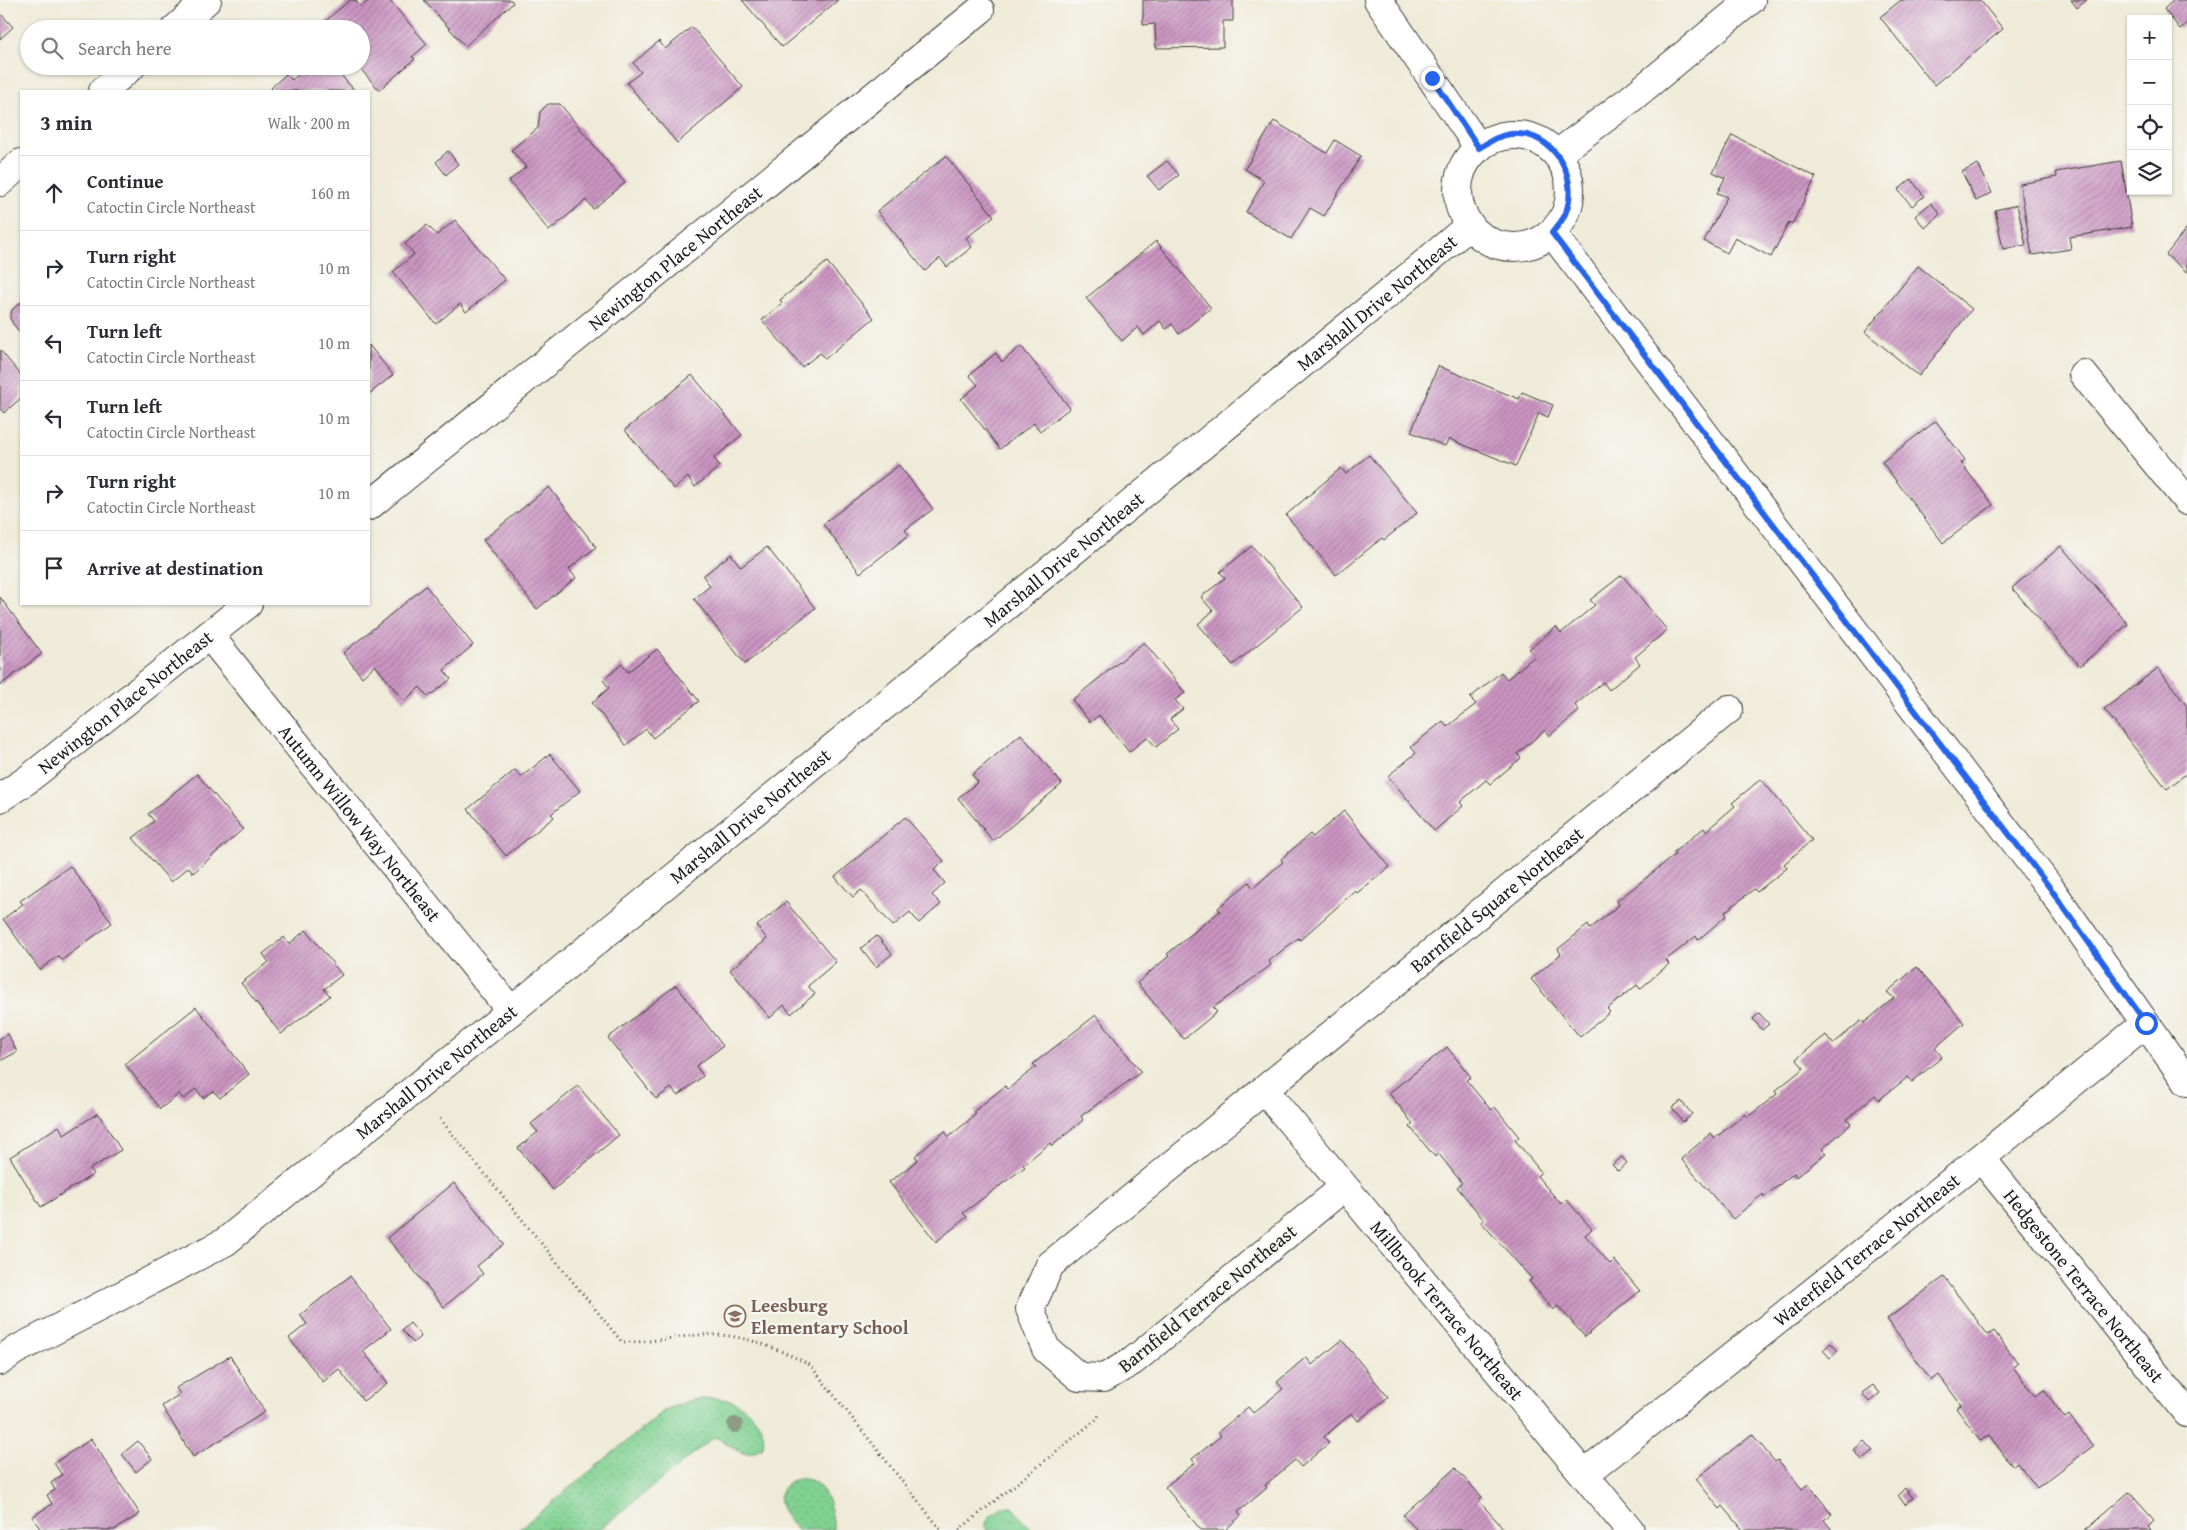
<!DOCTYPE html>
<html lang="en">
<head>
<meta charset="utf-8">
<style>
	body { margin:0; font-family:"Gentium Book Plus",serif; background:#f2f2f3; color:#2b2b33 }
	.controls { position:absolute; right:15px; top:15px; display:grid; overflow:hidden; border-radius:0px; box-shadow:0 1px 4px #0004 }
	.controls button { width:45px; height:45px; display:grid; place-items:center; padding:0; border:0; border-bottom:1px solid #e1e1e2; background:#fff; color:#2b2b33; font:25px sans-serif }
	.stop { position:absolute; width:15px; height:15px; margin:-11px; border:4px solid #2563eb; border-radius:50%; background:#fff }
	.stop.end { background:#2563eb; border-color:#fff; box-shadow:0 1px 5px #0008 }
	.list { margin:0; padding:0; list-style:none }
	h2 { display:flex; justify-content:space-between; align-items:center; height:65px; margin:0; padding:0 20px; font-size:21px }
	h2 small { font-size:16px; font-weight:400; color:#7c7c81 }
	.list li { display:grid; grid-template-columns:32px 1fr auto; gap:15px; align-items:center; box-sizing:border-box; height:75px; padding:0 20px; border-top:1px solid #e1e1e2 }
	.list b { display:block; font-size:19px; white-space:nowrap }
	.list p { margin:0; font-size:16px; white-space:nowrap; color:#7c7c81 }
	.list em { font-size:16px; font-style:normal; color:#7c7c81 }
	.icon { flex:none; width:28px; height:28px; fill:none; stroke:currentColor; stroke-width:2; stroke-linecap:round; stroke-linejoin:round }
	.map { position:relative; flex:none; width:2187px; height:1530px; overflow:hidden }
	.search { position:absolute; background:#fff; box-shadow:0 1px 4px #0004; left:20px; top:20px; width:350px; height:55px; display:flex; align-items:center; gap:12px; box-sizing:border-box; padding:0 18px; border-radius:28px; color:#7c7c81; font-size:19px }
	.panel { position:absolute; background:#fff; box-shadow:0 1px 4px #0004; left:20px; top:90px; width:350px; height:515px; border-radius:0px }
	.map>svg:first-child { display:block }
	.grass { fill:url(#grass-dots); stroke:#4e7757 }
	.park { fill:url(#park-tufts); stroke:#4e7757 }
	.building { fill:url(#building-hatch) }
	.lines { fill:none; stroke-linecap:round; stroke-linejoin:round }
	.minor-casing { stroke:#3c3b38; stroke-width:30 }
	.path { stroke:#3c3b38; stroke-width:3; stroke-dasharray:1 4; stroke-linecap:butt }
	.minor { stroke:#fff; stroke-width:28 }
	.tree { fill:#8e9c87 }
	.route { stroke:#2563eb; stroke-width:6 }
	.labels { text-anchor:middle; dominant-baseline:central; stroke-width:4.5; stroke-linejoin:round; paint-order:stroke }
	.street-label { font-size:19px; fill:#1c1c1c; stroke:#f6f6f2 }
	.education-label { font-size:19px; font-weight:bold; fill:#785e54; stroke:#f6f6f2; text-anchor:start }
</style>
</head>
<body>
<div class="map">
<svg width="2187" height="1530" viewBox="0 0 2187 1530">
	<defs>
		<pattern id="grass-dots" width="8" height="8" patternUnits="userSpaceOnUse" patternTransform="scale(1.25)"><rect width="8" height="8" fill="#81d292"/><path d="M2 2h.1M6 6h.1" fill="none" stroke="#6fb47d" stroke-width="1.8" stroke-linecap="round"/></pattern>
		<pattern id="park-tufts" width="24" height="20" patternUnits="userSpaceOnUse" patternTransform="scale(1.25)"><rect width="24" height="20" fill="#81d292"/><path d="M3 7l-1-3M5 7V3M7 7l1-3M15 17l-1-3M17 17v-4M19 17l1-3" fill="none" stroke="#6fb47d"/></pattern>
		<pattern id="building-hatch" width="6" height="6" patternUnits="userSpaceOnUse" patternTransform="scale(1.25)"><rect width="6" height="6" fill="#cb95c2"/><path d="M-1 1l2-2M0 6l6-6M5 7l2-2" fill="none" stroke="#a4799d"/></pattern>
	</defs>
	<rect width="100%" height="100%" fill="#f6f6f2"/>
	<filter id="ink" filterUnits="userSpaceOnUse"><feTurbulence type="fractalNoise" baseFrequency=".02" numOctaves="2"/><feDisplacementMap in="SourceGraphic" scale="10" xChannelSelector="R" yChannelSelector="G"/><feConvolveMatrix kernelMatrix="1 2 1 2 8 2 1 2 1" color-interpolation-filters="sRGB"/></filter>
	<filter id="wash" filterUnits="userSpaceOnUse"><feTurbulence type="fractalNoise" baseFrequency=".0096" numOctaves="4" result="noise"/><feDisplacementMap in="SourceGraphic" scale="20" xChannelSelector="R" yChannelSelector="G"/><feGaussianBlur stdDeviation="1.12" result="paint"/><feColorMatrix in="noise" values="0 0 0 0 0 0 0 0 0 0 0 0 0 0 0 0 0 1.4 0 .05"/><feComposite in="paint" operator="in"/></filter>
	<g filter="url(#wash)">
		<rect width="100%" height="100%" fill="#efebd8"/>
		<path class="grass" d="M712 1398C719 1399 726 1399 732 1401 750 1409 770 1429 762 1449 737 1462 735 1443 714 1437L599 1530H518L665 1410 691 1400Z
			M798 1478C802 1479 806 1479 810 1480 827 1486 834 1514 833 1530H797C782 1512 766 1492 798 1478Z"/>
		<path class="park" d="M1003 1507H1012L1032 1530H986L985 1526 989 1517Z"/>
		<g id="blocks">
			<path class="building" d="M350 0H355L361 7 369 0H389L427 44 412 57 415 59 379 90 358 66H361V29H326L322 24Z
				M424 0H511L513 3 465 46Z
				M742 0H838L782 47Z
				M1143 0H1233V21H1223V47L1156 48 1155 24 1143 25Z
				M1901 0H1914L1915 2 1917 0H1980L2003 29 1934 85 1880 17Z
				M2071 0H2087L2077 8Z
				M2174 0H2187V23L2180 29 2164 9Z
				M0 13 13 27 0 39Z
				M692 27 743 87 677 143 627 83 641 72 633 63 659 41 665 49Z
				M305 66H333L355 91H274L271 88 286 74 292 80 306 68Z
				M548 104H560L625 183 593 209 586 200 549 231 509 181 526 167 511 150 538 128 540 112Z
				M1274 121 1327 153 1335 140 1361 156 1324 216 1310 208 1291 239 1246 212 1264 181 1245 169Z
				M1732 135 1816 177 1792 224 1789 222 1771 257 1735 238 1727 253 1704 241 1727 197 1717 193 1725 178 1713 172Z
				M448 151 458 164 446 175 436 162Z
				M946 156 994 216 966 238 972 247 947 267 940 258 925 271 877 211Z
				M1167 161 1179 175 1159 190 1147 176Z
				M2121 161 2132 227 2069 237 2071 249 2032 255 2020 184 2057 177 2056 172Z
				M1978 164 1992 193 1976 201 1962 172Z
				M1911 179 1924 196 1912 206 1898 190Z
				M1931 203 1940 214 1925 228 1915 216Z
				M2017 205 2026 245 2003 249 1995 210Z
				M455 220 505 280 466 312 460 304 436 324 393 272 414 254 405 244 427 225 437 235Z
				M2187 228V272L2166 255Z
				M1156 241 1211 308 1179 334 1172 324 1166 329 1160 321 1144 335 1138 327 1122 341 1086 298Z
				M827 262 874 318 825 359 820 353 802 367 762 320 782 303 780 300Z
				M1918 266 1972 309 1919 376 1865 332Z
				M21 302V334L13 324 10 318 12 310Z
				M369 345 393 375 369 394Z
				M1021 346 1070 408 1040 431 1034 423 1000 449 961 399 978 385 969 375 996 353 1002 362Z
				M0 350 21 375V398L4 413 0 409Z
				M1438 366 1519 399 1522 392 1553 405 1548 417 1539 413 1516 466 1449 439 1445 446 1411 432Z
				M692 375 742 435 714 458 720 466 695 487 688 477 674 489 625 430Z
				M1936 421 1965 460 1961 463 1993 505 1943 543 1882 462Z
				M1369 455 1417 513 1384 540 1382 538 1336 575 1286 515 1341 468 1346 474Z
				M899 465 933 509 905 530 909 535 860 573 823 524Z
				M549 487 596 547 569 569 576 578 537 609 483 540Z
				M1252 546 1303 607 1233 665 1198 624 1213 611 1201 597 1225 578 1220 572Z
				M2061 546 2128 624 2080 666 2012 588Z
				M767 547 815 608 745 664 694 599 710 586 703 576 731 554 741 567Z
				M1622 575 1667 630 1635 657 1640 664 1609 690 1603 682 1575 705 1579 711 1549 736 1545 730 1517 754 1521 758 1490 784 1486 780 1460 802 1463 806 1434 831 1388 776 1416 753 1411 747 1443 721 1447 727 1476 704 1470 698 1501 672 1507 679 1535 656 1529 649 1556 627 1561 633 1595 605 1590 600Z
				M426 586 473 645 444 670 451 679 428 697 420 687 404 701 375 665 362 677 343 653Z
				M0 597 42 654 0 685Z
				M1144 642 1185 693 1175 700 1183 709 1170 719 1178 729 1156 747 1147 737 1129 752 1099 715 1090 722 1072 700Z
				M657 649 699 701 653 738 646 729 626 745 592 703 609 688 603 680 622 664 628 672Z
				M2158 668 2187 706V773L2167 789 2104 709Z
				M1021 734 1062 784 993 841 958 798 978 782 972 775Z
				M550 754 580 791 551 814 554 817 506 856 468 809 515 770 521 777Z
				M197 774 243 829 193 873 189 867 171 882 133 838 154 821 148 814Z
				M1761 779 1812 840 1784 864 1787 868 1757 892 1754 889 1725 912 1727 915 1698 940 1696 936 1666 960 1669 964 1640 989 1637 985 1607 1009 1610 1012 1580 1037 1531 979 1561 954 1558 949 1588 925 1590 929 1619 905 1617 901 1676 854 1674 852 1704 828 1706 831 1735 806 1732 803Z
				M1344 811 1390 867 1357 893 1355 891 1300 940 1298 938 1269 961 1271 965 1213 1008 1217 1012 1184 1039 1137 983 1169 956 1167 954 1220 911 1218 908 1249 882 1253 888 1283 862 1281 859 1310 834 1313 837Z
				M905 817 944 861 934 870 945 883 932 895 941 904 919 923 910 912 893 926 861 890 853 897 835 877Z
				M70 866 112 923 62 960 58 956 40 970 3 919 23 904 20 901Z
				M786 902 836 962 808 986 815 994 791 1014 784 1005 770 1018 730 970 767 939 757 926Z
				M306 930 342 975 324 989 330 996 281 1034 241 983 269 962 263 954 284 937 289 944Z
				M877 936 892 954 876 967 861 948Z
				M1917 967 1964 1023 1935 1048 1942 1057 1912 1082 1908 1077 1879 1100 1875 1095 1847 1119 1851 1124 1822 1149 1826 1153 1796 1177 1794 1173 1764 1197 1763 1194 1733 1219 1681 1159 1711 1133 1715 1138 1745 1114 1748 1117 1777 1094 1775 1091 1804 1068 1796 1059 1826 1035 1833 1044 1862 1020 1864 1023 1894 998 1887 992Z
				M676 985 723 1046 696 1066 703 1076 678 1096 671 1088 656 1099 608 1038Z
				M196 1007 249 1074 220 1098 213 1091 203 1098 196 1089 184 1099 179 1094 160 1109 125 1064Z
				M1759 1013 1769 1024 1762 1030 1753 1019Z
				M1096 1015 1141 1072 1081 1116 1083 1120 1052 1146 1050 1143 1023 1165 1025 1167 963 1213 967 1217 936 1242 889 1182 918 1160 915 1156 945 1131 949 1137 976 1114 974 1111 1005 1086 1008 1089 1036 1067 1033 1064Z
				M8 1034 17 1052 0 1061V1038Z
				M1447 1047 1471 1077 1466 1080 1491 1110 1495 1107 1519 1137 1515 1140 1541 1172 1537 1176 1561 1204 1566 1199 1592 1229 1585 1235 1610 1264 1614 1260 1640 1291 1585 1337 1558 1306 1553 1310 1529 1281 1532 1279 1481 1222 1484 1220 1457 1187 1462 1183 1438 1153 1435 1157 1410 1127 1413 1124 1389 1093Z
				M578 1086 619 1135 553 1190 518 1148 538 1132 531 1124Z
				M1681 1101 1692 1114 1683 1122 1672 1108Z
				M98 1113 121 1150 90 1169 94 1174 41 1207 10 1157 59 1126 64 1135Z
				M1622 1157 1627 1163 1618 1171 1612 1165Z
				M454 1183 504 1244 477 1266 483 1274 444 1307 387 1238Z
				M350 1276 391 1329 363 1351 388 1383 363 1401 339 1369 323 1382 289 1338 307 1324 300 1315Z
				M1944 1277 1988 1335 1994 1331 2018 1363 2013 1367 2035 1396 2044 1390 2065 1418 2069 1415 2093 1446 2037 1488 2017 1462 2012 1466 1989 1435 1980 1441 1956 1408 1961 1405 1939 1375 1931 1380 1887 1319Z
				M410 1323 421 1336 413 1343 402 1330Z
				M1342 1340 1388 1397 1358 1421 1352 1413 1324 1437 1329 1443 1301 1467 1295 1460 1265 1485 1267 1488 1238 1512 1241 1516 1225 1530H1201L1165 1487 1195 1463 1192 1459 1221 1436 1218 1432 1248 1407 1253 1413 1283 1389 1277 1382 1306 1357 1312 1365Z
				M1831 1343 1838 1351 1830 1358 1823 1350Z
				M230 1356 265 1412 193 1457 162 1406 180 1394 176 1388Z
				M1873 1385 1880 1393 1869 1402 1862 1393Z
				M1752 1434 1775 1462 1778 1460 1802 1489 1808 1484 1832 1514 1824 1520 1832 1530H1743L1723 1506 1720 1509 1696 1479Z
				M91 1439 140 1514 114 1530H41L32 1517 52 1504 47 1495 55 1490 51 1483 62 1475 54 1463Z
				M138 1441 152 1459 136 1472 122 1454Z
				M1864 1441 1873 1451 1862 1460 1854 1450Z
				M1455 1468 1482 1497 1478 1500 1504 1529 1503 1530H1417L1403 1515Z
				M1905 1488 1913 1498 1905 1505 1898 1495Z
				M2129 1492 2154 1520 2148 1526 2151 1530H2085Z"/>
		</g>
	</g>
	<g filter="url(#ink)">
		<use href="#blocks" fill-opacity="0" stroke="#3c3b38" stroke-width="1"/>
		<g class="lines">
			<g class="minor-casing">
				<g id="minor">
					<path d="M1378 0 1479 148"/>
					<path d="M175 29 207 0"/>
					<path d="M103 91 132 66"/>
					<circle cx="1514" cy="191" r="56"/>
					<path d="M1557 154 1628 101 1751 0"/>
					<path d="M0 182 21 163"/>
					<path d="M1552 233 2050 888 2187 1082"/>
					<path d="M2083 374 2187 501"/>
					<path id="s1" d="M369 506 980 10"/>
					<path id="s2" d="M209 635 511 1011"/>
					<path id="s3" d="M0 798 27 780 248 604"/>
					<path id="s4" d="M1265 1091 1630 1530"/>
					<path id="s5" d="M1981 1158 2187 1413"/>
					<path id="s6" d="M1344 1187 1133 1361 1104 1378 1079 1377 1046 1349 1030 1309 1050 1265 1729 709"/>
					<path id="s7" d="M0 1361 14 1351 225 1242 511 1011 1407 278 1470 225"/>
					<path id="s8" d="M1585 1474 1981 1158 2146 1023"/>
				</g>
			</g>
			<path class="path" d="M440 1119 622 1342C648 1343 673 1337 699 1335 739 1332 775 1347 810 1365L941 1530
				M959 1530 1098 1418 1099 1412"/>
			<use href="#minor" class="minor"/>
		</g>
		<circle class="tree" cx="735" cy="1425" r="8"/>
	</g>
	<g class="lines" filter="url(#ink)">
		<path class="route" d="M1432 78 1479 148C1489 142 1499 135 1511 134 1553 130 1581 178 1565 214 1563 221 1556 227 1552 233L2050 888 2146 1023"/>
	</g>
	<defs>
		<g id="school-ring" transform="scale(1.125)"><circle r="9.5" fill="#f6f6f2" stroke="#8d6e63" stroke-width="1.5"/><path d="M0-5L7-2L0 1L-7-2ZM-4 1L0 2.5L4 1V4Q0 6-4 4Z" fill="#8d6e63"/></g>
	</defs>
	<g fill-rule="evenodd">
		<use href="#school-ring" x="735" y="1316"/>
	</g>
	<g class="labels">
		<g class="street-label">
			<text stroke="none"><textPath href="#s1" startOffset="394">Newington Place Northeast</textPath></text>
			<text stroke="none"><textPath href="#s7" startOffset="1741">Marshall Drive Northeast</textPath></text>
			<text stroke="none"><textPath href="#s7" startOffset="1336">Marshall Drive Northeast</textPath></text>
			<text stroke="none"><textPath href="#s3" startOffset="158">Newington Place Northeast</textPath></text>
			<text stroke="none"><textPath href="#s7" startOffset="931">Marshall Drive Northeast</textPath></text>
			<text stroke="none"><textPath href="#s2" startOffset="241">Autumn Willow Way Northeast</textPath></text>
			<text stroke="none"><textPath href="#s6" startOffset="1044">Barnfield Square Northeast</textPath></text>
			<text stroke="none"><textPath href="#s7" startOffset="526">Marshall Drive Northeast</textPath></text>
			<text stroke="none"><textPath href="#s8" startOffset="360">Waterfield Terrace Northeast</textPath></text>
			<text stroke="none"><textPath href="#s5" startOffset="164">Hedgestone Terrace Northeast</textPath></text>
			<text transform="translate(1207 1298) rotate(-39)">Barnfield Terrace Northeast</text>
			<text stroke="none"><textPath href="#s4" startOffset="285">Millbrook Terrace Northeast</textPath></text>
		</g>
		<g class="education-label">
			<text x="751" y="1305">Leesburg<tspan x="751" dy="22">Elementary School</tspan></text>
		</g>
	</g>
</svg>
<div class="controls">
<button>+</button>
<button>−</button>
<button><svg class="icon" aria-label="locate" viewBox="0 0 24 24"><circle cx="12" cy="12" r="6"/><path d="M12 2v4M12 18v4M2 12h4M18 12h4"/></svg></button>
<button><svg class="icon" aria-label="layers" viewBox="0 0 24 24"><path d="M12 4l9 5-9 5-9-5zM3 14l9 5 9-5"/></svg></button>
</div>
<div class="stop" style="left:2146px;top:1023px"></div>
<div class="stop end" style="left:1432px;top:78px"></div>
<div class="search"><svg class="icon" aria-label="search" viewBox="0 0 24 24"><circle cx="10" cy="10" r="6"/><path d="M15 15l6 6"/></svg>Search here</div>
<section class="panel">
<h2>3 min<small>Walk · 200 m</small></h2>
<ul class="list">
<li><svg class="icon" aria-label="ahead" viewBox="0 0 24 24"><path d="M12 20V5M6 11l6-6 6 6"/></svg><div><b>Continue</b><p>Catoctin Circle Northeast</p></div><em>160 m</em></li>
<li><svg class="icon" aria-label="right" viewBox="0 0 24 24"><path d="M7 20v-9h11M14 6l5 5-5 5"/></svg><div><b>Turn right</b><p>Catoctin Circle Northeast</p></div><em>10 m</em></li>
<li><svg class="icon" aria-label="left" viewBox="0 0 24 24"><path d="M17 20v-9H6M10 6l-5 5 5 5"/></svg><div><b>Turn left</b><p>Catoctin Circle Northeast</p></div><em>10 m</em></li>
<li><svg class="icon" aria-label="left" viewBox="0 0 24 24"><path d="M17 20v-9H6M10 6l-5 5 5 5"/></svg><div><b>Turn left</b><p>Catoctin Circle Northeast</p></div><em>10 m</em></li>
<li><svg class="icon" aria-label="right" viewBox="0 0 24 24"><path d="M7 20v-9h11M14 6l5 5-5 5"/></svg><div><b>Turn right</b><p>Catoctin Circle Northeast</p></div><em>10 m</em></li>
<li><svg class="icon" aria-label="arrive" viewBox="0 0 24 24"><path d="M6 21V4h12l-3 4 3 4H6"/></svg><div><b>Arrive at destination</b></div></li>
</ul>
</section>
</div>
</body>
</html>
